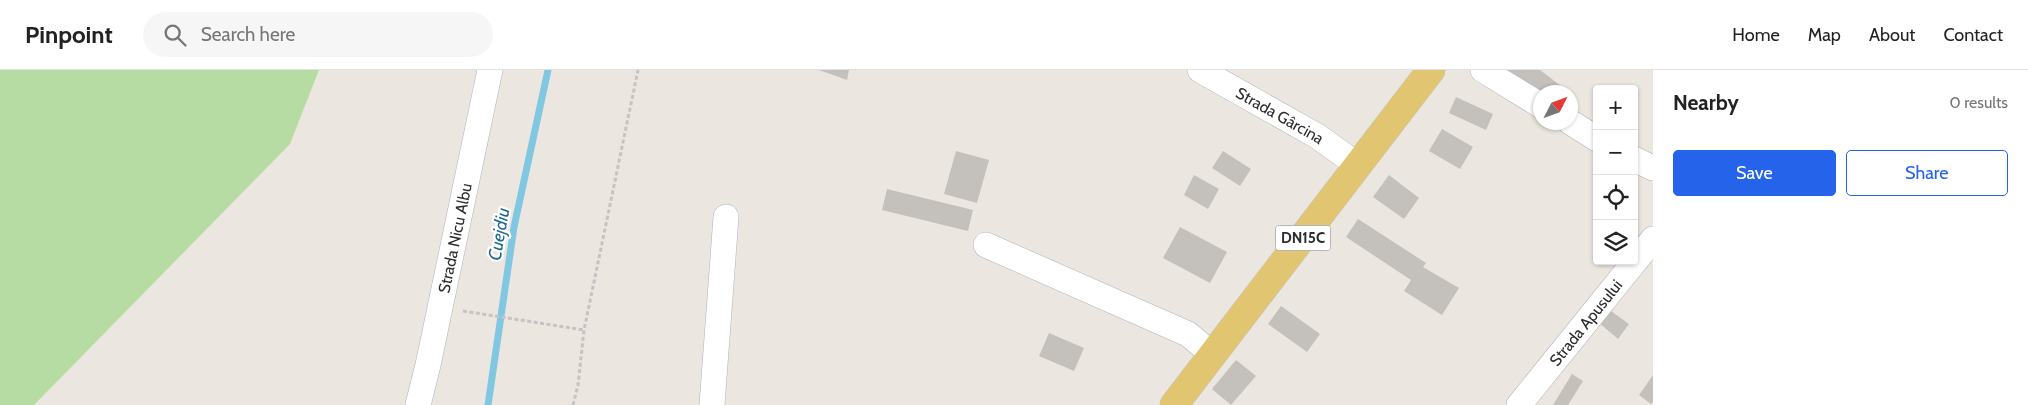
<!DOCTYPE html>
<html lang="en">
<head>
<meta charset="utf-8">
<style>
	body { margin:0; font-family:Cabin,sans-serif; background:#f6f6f6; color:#222 }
	.controls { position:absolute; right:15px; top:15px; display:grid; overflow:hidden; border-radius:5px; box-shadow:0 1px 4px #0004 }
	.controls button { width:45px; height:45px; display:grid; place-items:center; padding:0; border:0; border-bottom:1px solid #e0e0e0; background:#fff; color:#222; font:25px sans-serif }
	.compass { position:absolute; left:1533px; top:15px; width:45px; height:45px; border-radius:50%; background:#fff; box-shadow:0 1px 4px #0004; rotate:48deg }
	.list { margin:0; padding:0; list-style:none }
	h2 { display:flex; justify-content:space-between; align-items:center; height:65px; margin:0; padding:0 20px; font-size:21px }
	h2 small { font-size:16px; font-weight:400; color:#767676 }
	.actions { display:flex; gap:10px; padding:15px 20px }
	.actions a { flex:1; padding:11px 0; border:1px solid #2563eb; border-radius:5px; text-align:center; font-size:18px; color:#2563eb }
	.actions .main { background:#2563eb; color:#fff }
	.icon { flex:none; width:28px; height:28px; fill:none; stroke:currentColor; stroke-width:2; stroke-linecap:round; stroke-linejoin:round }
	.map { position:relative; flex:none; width:1653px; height:335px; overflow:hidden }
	header { display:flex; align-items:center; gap:30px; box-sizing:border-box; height:70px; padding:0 25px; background:#fff; border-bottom:1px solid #e0e0e0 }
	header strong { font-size:24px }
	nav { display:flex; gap:28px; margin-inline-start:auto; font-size:18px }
	.search { width:350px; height:45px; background:#f6f6f6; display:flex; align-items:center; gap:12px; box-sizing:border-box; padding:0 18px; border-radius:28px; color:#767676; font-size:19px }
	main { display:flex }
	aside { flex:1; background:#fff }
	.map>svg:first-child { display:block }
	.green { fill:#b7dca3 }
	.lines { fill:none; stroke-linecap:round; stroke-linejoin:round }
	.stream { stroke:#80c8e1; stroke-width:7 }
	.building { fill:#c4c0bc }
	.minor-casing { stroke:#b0b2ba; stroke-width:26 }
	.major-casing { stroke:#c4c4c4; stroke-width:29 }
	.path { stroke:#c4c4c4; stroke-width:3; stroke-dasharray:4 2.5; stroke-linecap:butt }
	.minor { stroke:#fff; stroke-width:25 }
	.major { stroke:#e1c570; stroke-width:28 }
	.labels { text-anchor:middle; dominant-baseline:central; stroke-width:4.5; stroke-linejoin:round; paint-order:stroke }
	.shield { fill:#fff; stroke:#6b6b6b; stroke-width:1 }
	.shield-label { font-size:15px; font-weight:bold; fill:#2c2c2c }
	.street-label { font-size:16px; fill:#2c2c2c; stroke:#fff }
	.water-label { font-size:18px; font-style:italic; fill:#1e688e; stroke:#fff }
</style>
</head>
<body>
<header>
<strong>Pinpoint</strong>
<div class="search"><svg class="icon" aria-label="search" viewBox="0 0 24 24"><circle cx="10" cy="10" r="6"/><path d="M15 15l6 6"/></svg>Search here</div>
<nav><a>Home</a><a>Map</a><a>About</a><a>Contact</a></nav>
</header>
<main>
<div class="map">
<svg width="1653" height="335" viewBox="0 0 1653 335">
	<rect width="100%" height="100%" fill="#ece6e0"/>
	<path class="green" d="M0 0H319L290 74 34 335H0Z"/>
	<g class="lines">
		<path class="stream" d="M488 335 514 157 548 0"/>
	</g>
	<path class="building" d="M819 0H849L847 10Z
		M1500 0H1540L1561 16 1555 22H1540Z
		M1456 27 1493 44 1486 60 1449 43Z
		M1442 59 1473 77 1460 99 1429 81Z
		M956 81 989 90 977 133 944 124Z
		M1223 81 1251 99 1240 116 1212 98Z
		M1194 105 1219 119 1208 139 1184 125Z
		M1389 105 1419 128 1404 149 1373 127Z
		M887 119 973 140 968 161 882 140Z
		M1358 149 1426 193 1423 197 1459 218 1442 245 1404 221 1411 210 1346 167Z
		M1180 157 1227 182 1210 213 1163 188Z
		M1281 236 1320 264 1307 282 1268 254Z
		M1608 239 1629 254 1618 269 1598 252Z
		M1049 263 1084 278 1074 301 1039 286Z
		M1236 290 1256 306 1231 335 1212 319Z
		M1572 304 1583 311 1568 335H1553Z
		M1653 305V332L1651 334 1639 325Z"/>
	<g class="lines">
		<g class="minor-casing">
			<g id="minor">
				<path id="s1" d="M1200 0 1317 66 1359 96"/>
				<path d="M1483 0 1540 35"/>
				<path d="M1570 52 1597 69"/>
				<path d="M1634 89 1653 98"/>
				<path d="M986 175 1188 264 1213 285"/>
				<path id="s2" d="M418 335 428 295 490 0"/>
				<path d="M712 335 726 147"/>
				<path id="s3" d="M1519 335 1653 169"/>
			</g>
		</g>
		<g class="major-casing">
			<path id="major" d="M1174 335 1431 0"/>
		</g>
		<path class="path" d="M463 241 584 260
			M573 335 578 315 584 260 638 0"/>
		<use href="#minor" class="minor"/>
		<use href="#major" class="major"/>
	</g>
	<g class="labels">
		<rect class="shield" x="1275.5" y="155.5" width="55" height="25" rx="4"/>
		<g class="shield-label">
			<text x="1303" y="168">DN15C</text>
		</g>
		<g class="street-label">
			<text stroke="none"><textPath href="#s1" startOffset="92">Strada Gârcina</textPath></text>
			<text stroke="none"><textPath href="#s2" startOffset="171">Strada Nicu Albu</textPath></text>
			<text stroke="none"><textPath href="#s3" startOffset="106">Strada Apusului</textPath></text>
		</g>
		<g class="water-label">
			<text transform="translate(499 164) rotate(-80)">Cuejdiu</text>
		</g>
	</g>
</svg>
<div class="controls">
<button>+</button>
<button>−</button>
<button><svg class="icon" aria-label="locate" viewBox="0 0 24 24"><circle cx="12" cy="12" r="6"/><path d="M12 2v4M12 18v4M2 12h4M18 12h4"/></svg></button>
<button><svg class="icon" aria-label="layers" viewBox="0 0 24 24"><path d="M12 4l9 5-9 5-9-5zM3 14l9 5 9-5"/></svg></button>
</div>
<svg class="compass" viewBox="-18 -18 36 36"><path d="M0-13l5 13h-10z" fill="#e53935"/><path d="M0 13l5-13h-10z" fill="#767676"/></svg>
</div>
<aside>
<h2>Nearby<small>0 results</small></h2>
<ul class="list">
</ul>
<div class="actions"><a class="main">Save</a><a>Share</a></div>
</aside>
</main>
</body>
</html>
